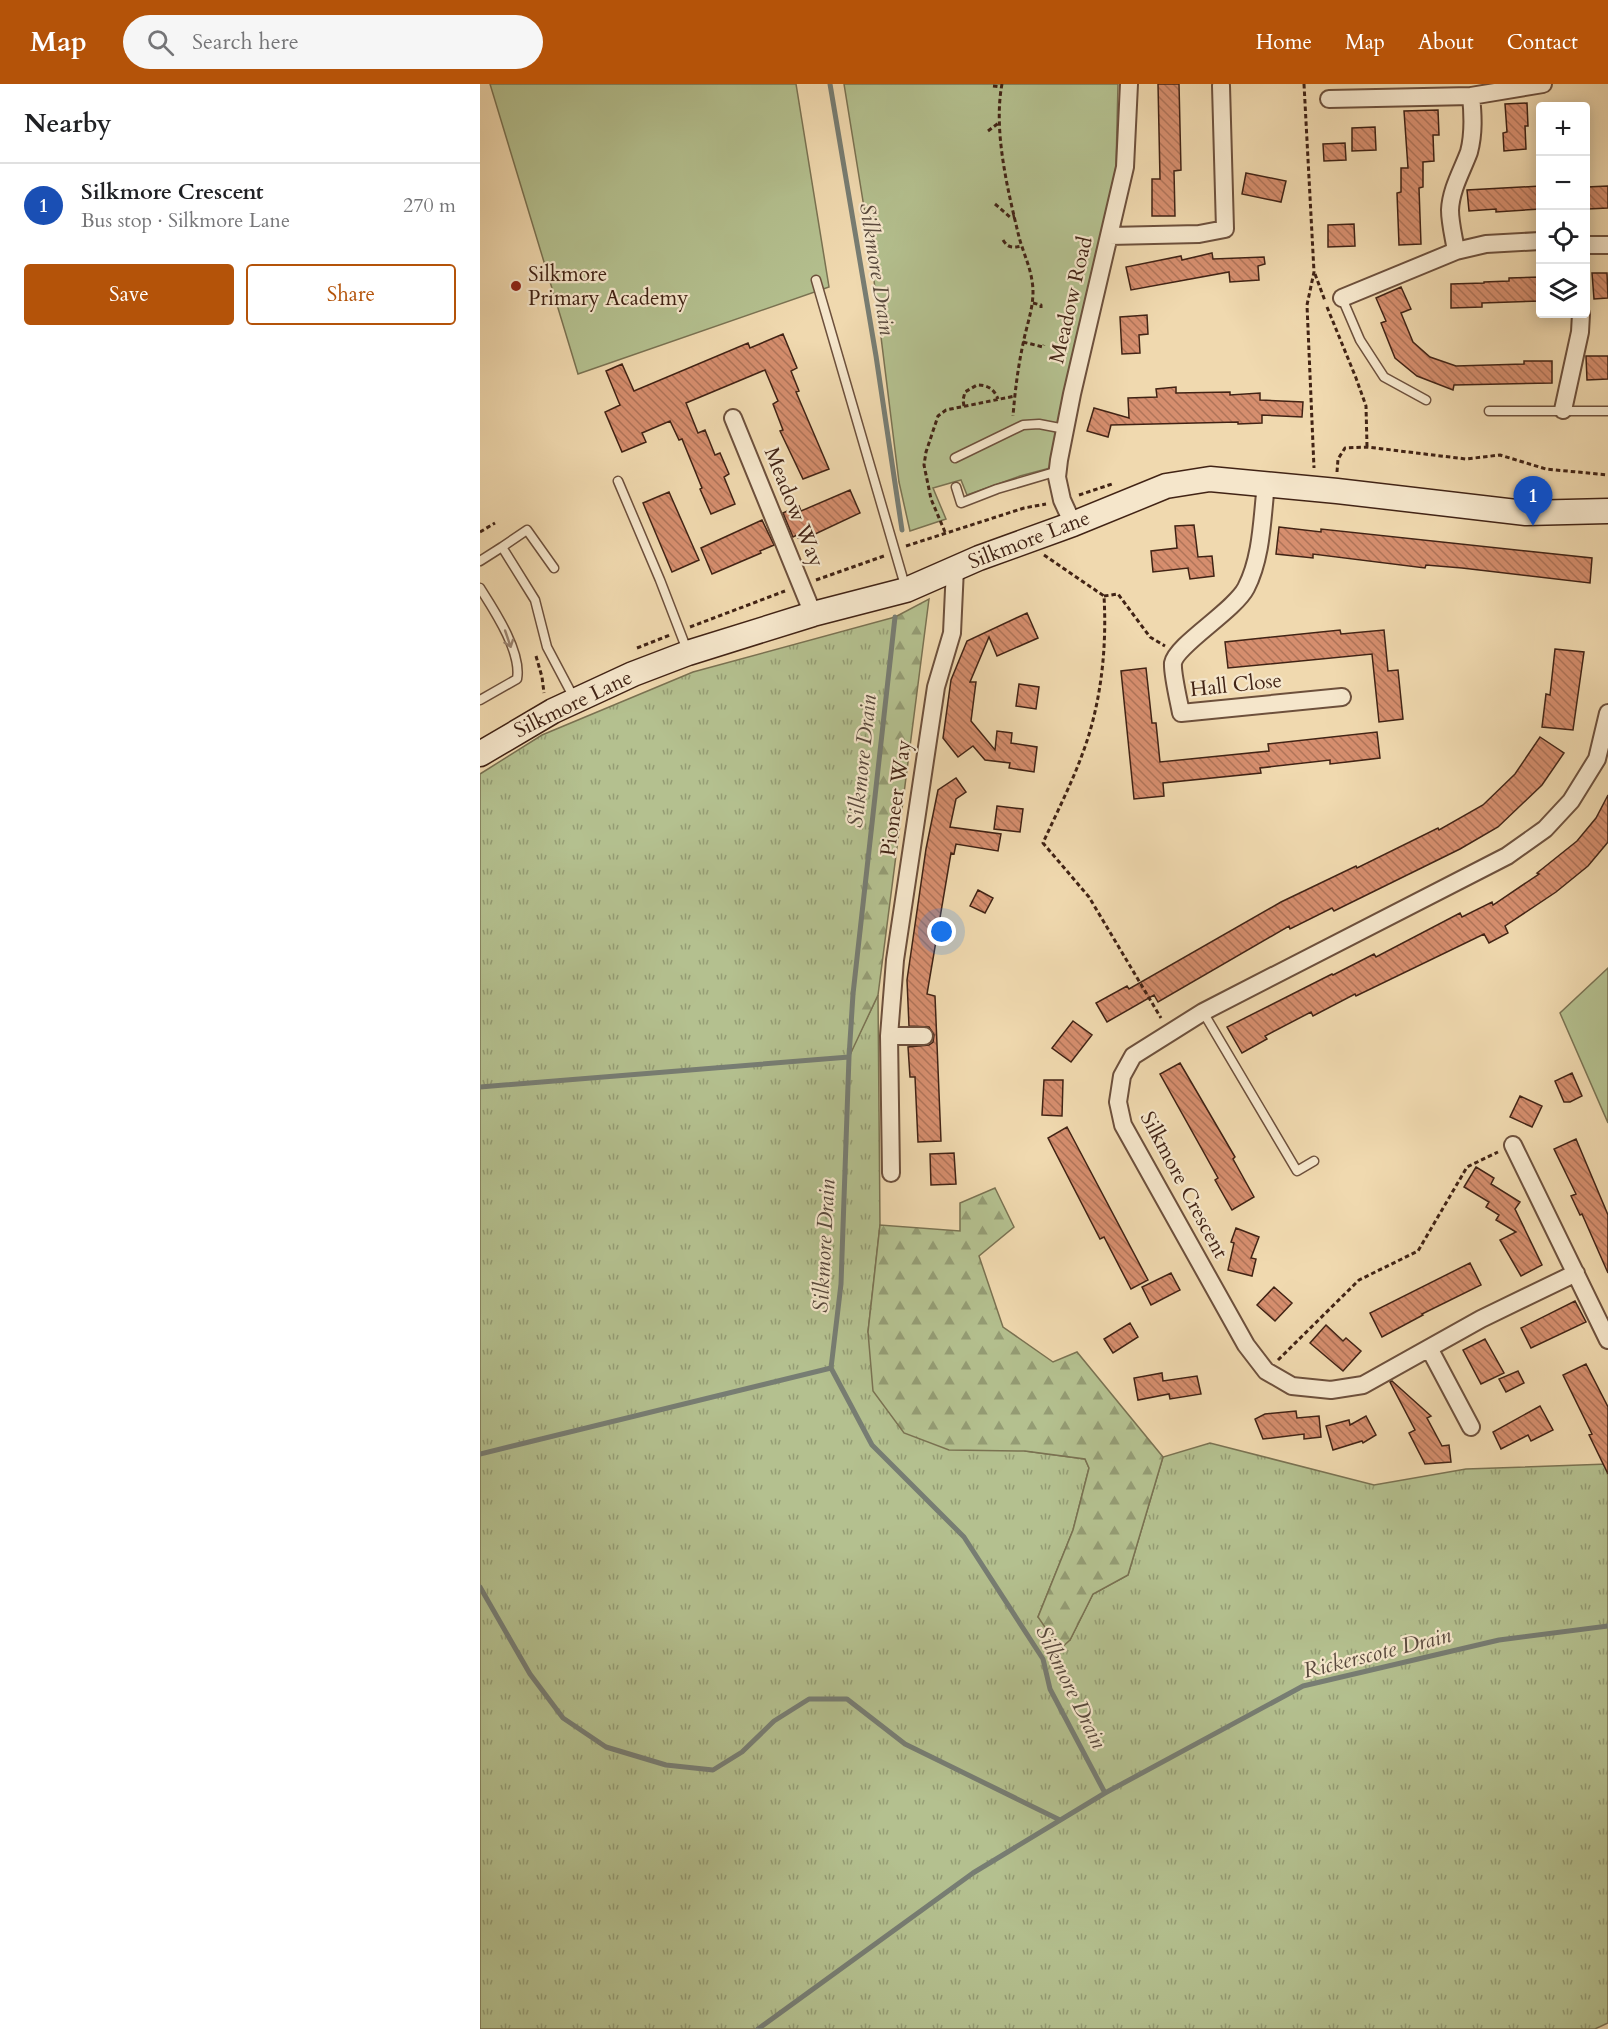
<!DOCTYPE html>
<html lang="en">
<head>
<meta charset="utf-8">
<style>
	body { margin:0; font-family:Cardo,serif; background:#f6f6f6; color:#202124 }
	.controls { position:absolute; right:18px; top:18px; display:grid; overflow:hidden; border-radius:6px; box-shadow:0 3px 15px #0003 }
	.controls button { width:54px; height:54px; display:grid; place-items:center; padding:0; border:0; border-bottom:2px solid #e0e0e0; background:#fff; color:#202124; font:30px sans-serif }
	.you { position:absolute; left:462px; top:848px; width:21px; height:21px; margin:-15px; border:4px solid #fff; border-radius:50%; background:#1a73e8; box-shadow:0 0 0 9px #1a73e833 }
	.badge { display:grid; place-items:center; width:39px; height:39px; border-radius:50%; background:#b45309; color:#fff; font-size:20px; font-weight:700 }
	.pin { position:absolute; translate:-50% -50px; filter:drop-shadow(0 2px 3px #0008) }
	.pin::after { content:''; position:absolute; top:32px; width:21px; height:18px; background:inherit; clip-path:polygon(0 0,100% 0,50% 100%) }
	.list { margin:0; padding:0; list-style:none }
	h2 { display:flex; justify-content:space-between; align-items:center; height:78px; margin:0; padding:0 24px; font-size:26px }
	h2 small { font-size:20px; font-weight:400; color:#757577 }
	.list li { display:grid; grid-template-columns:39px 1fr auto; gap:18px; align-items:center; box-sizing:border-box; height:84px; padding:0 24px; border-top:2px solid #e0e0e0 }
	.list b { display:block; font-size:22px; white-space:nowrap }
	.list p { margin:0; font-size:20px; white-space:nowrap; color:#757577 }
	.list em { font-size:20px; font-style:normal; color:#757577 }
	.actions { display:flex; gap:12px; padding:18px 24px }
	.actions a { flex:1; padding:14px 0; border:2px solid #b45309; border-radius:6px; text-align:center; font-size:21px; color:#b45309 }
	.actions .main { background:#b45309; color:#fff }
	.icon { flex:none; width:33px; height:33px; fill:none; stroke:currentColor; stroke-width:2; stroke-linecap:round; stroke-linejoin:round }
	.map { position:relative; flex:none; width:1128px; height:1945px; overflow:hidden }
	header { display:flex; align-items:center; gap:36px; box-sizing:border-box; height:84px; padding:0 30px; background:#b45309; color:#fff }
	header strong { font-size:28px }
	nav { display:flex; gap:33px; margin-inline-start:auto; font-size:21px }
	.search { width:420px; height:54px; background:#f6f6f6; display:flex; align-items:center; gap:15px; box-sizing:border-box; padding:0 21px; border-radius:33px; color:#757577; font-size:22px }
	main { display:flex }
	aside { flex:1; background:#fff }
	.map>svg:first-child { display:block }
	.grass { fill:url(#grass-tufts); stroke:#7a7252; stroke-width:1.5 }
	.forest { fill:url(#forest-firs); stroke:#7a7252; stroke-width:1.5 }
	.park { fill:#b4c08f; stroke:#7a7252; stroke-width:1.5 }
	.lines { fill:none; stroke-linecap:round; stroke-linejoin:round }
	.stream { stroke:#777d73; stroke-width:5 }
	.building { fill:url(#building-back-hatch); stroke:#412315; stroke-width:1.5 }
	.lane-casing { stroke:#6d503c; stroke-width:11 }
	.street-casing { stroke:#6d503c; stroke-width:20 }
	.secondary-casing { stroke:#412315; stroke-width:27 }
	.path { stroke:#412315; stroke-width:3; stroke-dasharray:4.5 3; stroke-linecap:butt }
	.lane { stroke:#f5e6cb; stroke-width:8 }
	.street { stroke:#f5e6cb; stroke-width:16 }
	.secondary { stroke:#f5e6cb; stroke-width:24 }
	.oneway { stroke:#9b8470 }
	.poi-dot { fill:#8f2418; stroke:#f5e6cb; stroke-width:2 }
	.labels { text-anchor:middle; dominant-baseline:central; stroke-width:4.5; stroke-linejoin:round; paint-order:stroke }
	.poi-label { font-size:21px; fill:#412315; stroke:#f5e6cb; text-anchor:start }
	.street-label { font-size:21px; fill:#412315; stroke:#f5e6cb }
	.water-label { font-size:22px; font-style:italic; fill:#58483c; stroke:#f5e6cb }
</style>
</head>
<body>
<header>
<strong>Map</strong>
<div class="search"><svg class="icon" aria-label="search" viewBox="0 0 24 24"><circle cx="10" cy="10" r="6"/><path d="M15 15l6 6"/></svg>Search here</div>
<nav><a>Home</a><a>Map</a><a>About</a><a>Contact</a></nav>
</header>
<main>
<aside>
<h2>Nearby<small></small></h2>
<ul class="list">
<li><span class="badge" style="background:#1a4fb4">1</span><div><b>Silkmore Crescent</b><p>Bus stop · Silkmore Lane</p></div><em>270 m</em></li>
</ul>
<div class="actions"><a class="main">Save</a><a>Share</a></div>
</aside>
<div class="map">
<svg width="1128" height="1945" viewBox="0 0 1128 1945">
	<defs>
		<pattern id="grass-tufts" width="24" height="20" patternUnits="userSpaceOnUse" patternTransform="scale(1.5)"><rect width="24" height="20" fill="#b4c08f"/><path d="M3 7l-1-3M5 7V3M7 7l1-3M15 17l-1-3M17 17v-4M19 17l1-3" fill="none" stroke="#949c74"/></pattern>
		<pattern id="forest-firs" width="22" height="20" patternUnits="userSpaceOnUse" patternTransform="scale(1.5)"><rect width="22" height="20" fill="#b4c08f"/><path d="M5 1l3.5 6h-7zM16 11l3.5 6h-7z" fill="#949c74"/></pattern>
		<pattern id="building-back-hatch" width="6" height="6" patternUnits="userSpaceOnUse" patternTransform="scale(1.5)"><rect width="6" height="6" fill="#d68e6e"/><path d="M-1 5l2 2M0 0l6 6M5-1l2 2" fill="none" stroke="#af7459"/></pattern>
	</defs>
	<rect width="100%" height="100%" fill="#f0d9af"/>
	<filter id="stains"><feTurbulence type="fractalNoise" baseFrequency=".00333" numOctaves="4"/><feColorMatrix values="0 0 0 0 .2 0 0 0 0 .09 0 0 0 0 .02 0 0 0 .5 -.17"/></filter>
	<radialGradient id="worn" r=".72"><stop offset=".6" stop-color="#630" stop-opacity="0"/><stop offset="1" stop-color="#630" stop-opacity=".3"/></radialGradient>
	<path class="grass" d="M415 533 373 910 369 971 398 911 400 1141 388 1248 545 1367 605 1375 609 1384 593 1446 558 1533 590 1556 613 1510 648 1491 683 1373 730 1359 894 1401 986 1385 1128 1380V1939L1115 1945H0V690L62 651 213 588Z"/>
	<path class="forest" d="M449 515 398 911 369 973 373 910 415 533Z
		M515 1104 534 1143 499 1172 523 1243 573 1278 597 1268 683 1373 648 1491 613 1510 590 1556 580 1565 558 1533 593 1446 609 1384 605 1375 545 1367 469 1366 424 1349 393 1307 388 1248 400 1141 480 1147V1119Z"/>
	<path class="park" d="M10 0H316L349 203 98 290Z
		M364 0H638L636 83 570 384 540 392 487 411 481 396 453 404 466 435 430 447 419 398 388 148Z
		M1128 884V1039L1080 929Z"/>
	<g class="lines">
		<path class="stream" d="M350 0 396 272 422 446
			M415 533 373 910 369 973 361 1200 351 1284 392 1361 484 1453 563 1575 570 1605 625 1709
			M0 1003 369 973
			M0 1370 351 1284
			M0 1503 50 1590 83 1634 126 1663 186 1681 233 1686 262 1668 294 1637 329 1615H367L425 1660 580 1736
			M278 1945 493 1789 625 1709 823 1602 1019 1556 1128 1542"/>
	</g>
	<path class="building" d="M678 0H699L701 86 694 87 695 132H672V95H680Z
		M1047 19 1048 42H1045L1046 65 1024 67 1023 49 1027 48 1025 20Z
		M958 26 959 51H953L954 77 943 78V103L939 104 941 160 919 161 917 109 921 108V84H928L924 27Z
		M895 43 896 66 872 67V44Z
		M865 59 866 76 844 77 843 60Z
		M766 89 806 97 801 118 762 110Z
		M1060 102V125L1016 128V125L989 127 987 106Z
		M1128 102V124L1108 125 1107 103Z
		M874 140 875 162 848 163V141Z
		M732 169 733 175 784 173 785 180 778 182 779 196 750 198 749 188 651 206 646 183 701 172 702 176Z
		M1112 189H1127L1128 214 1114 215Z
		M1060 193V217L1002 219V223L971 224V200L1004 199V198L1029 197V194Z
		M921 203 931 225 921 229 933 258 950 273 976 282 1044 280V277H1072V299L974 301 973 306 937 292 915 274 901 239 906 237 896 214Z
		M667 231 668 250 659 251 660 269 642 270 640 233Z
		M303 250 317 284 311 287 319 307 316 308 349 385 323 395 300 347 303 346 293 320 298 317 285 286 206 319 218 349 225 346 235 371 240 369 249 390 244 393 255 420 231 430 220 405 222 404 202 355 199 356 190 337 162 349 166 358 142 368 125 328 140 321 126 287 142 280 154 307 268 259 270 264Z
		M1106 272H1128V295L1107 296Z
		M696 303V309L750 308V311L780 309V316L823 318 822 333 782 331V339L758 340V338L631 341 628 353 607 347 614 324 649 334 648 314 677 313 676 305Z
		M370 406 380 429 333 451 331 448 318 454 317 451 313 453 303 429 319 422 321 427Z
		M189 408 219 476 192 488 163 419Z
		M282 436 294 461 280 467 281 469 232 490 221 464Z
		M714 441 718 473 732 472 734 492 710 495 708 484 673 488 671 467 697 464 695 442Z
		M799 443 841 448V445L1112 474 1110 499 982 484 946 481 945 484 833 470V474L796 470Z
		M547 529 558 554 517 572 509 553 490 598H496L491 637 515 666 517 647 532 649 531 659 557 663 554 688 529 684 530 679 505 676 493 662 478 673 463 654 471 596 487 557Z
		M860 546 861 550 904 546 908 587 918 586 923 635 899 638 892 570 748 584 745 558Z
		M1075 565 1104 568 1093 646 1062 643 1066 610 1070 611Z
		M666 584 672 639H676L680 678 789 667 788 660 897 648 900 674 850 680V676L780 684 781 689 683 699 684 712 654 715 641 587Z
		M539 600 559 603 556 625 536 622Z
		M1060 653 1084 669 1062 701 1018 743 980 765 854 827 852 824 810 845 809 842 678 918 674 911 627 938 616 919 647 902 649 905 801 818 876 782 877 784 958 744 959 746 1003 721 1035 690Z
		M476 694 486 708 476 715 470 743 521 750 518 767 476 760 474 770 471 769 447 910 455 912 461 1057 438 1058 435 993H430L428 963 449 961 453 958 454 951 449 943 429 942 427 896 446 765 458 706Z
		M1128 711V758L1108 782 1076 808 1025 842 1028 849 1009 859 1004 850 876 912 875 910 833 932 831 928 785 952 787 955 762 969 747 943 852 890 853 891 894 870 896 873 980 829 982 833 1012 818 1013 821 1059 790 1057 789 1097 757 1116 734Z
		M517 722 543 725 540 748 514 745Z
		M498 806 513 814 505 829 490 822Z
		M593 937 612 951 591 978 572 964Z
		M700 979 755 1073 753 1075 774 1113 752 1126 735 1096 738 1094 680 990Z
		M1092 989 1102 1012 1090 1018H1084L1075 997Z
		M564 996H583L582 1032 562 1031Z
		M1040 1012 1062 1022 1052 1043 1030 1033Z
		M587 1043 668 1196 651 1205 624 1153 620 1155 568 1054Z
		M1096 1055 1128 1131V1189L1102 1130 1100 1131 1091 1112 1096 1110 1074 1065Z
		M474 1069 476 1100 451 1101 450 1070Z
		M996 1083 1014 1094 1011 1100 1040 1118 1035 1125 1062 1181 1041 1192 1020 1156 1036 1148 1016 1136 1019 1131 1006 1123 1009 1118 984 1103Z
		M756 1144 779 1153 771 1174 776 1175 772 1192 748 1186 754 1159 751 1158Z
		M990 1179 1001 1201 942 1230 943 1231 902 1253 890 1229Z
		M691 1189 700 1206 671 1221 662 1203Z
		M794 1203 812 1219 795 1237 777 1221Z
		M1095 1217 1106 1238 1051 1264 1041 1244Z
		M650 1239 658 1253 633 1269 624 1255Z
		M846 1241 863 1257 866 1254 881 1267 863 1287 830 1259Z
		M1005 1255 1024 1289 1001 1300 983 1266Z
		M1106 1280 1128 1323V1390L1109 1351 1112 1350 1083 1291Z
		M1038 1287 1044 1299 1026 1308 1019 1295Z
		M682 1289 683 1297 717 1292 721 1310 690 1315 689 1310 658 1316 654 1294Z
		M912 1297 951 1332 947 1334 962 1362 969 1361 971 1378 945 1380 929 1349 935 1346 910 1298Z
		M1060 1322 1073 1346 1051 1357 1048 1351 1021 1365 1013 1348Z
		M816 1327 817 1334 839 1332 841 1353 824 1355V1350L783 1355 775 1335 785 1330Z
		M886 1332 896 1351 883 1359 882 1357 853 1366 846 1342 869 1336 870 1341Z"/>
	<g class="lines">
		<g class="lane-casing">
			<path id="lane" d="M336 196 426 505
				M862 214 880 256 904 293 946 316
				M1009 327H1128
				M475 374 543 341 559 340 585 345
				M138 397 180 496 207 566
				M476 403 481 419 517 405 578 387
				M0 477 22 463
				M74 484 47 446 22 463 55 516 67 563 95 616
				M0 504C14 526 42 568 37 595L0 616
				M723 928 817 1087 834 1077"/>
		</g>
		<g class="street-casing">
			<path id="street" d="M849 15 991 12 1063 0
				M629 152 719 150 745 145 741 2
				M1106 161H1128
				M976 167C974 154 970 139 970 126 971 105 982 87 989 68 994 49 993 31 991 12
				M862 214 976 167 1006 160 1060 157
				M1083 326 1100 248 1101 230
				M253 334 333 530
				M786 400C782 434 782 473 766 504 754 527 696 561 693 579 692 589 699 618 701 629L862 613
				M593 440 582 416 577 393 579 376 592 310 645 83 649 0
				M409 952H444
				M1033 1061 1128 1256
				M411 1089 409 952 415 876 456 603 472 549 475 484
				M1096 1189 1001 1235 883 1301 851 1306 812 1302 786 1287 766 1261 643 1041 638 1018 642 992 653 972 723 928 1027 772 1065 745 1091 717 1117 675 1128 629
				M949 1264 991 1343"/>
		</g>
		<g class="secondary-casing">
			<path id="secondary" d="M0 670 73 627 153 590 208 569 333 530 426 506 499 474 593 440 686 402 730 395 857 407 1046 429 1128 427"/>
		</g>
		<path class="path" d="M522 0C513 47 528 107 539 153 543 168 550 182 552 197 556 218 547 239 543 260 538 283 535 307 533 332
			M824 0 834 188 827 221 834 384
			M513 2 522 3
			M508 47 520 38
			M515 120 530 133 535 132
			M523 156C528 164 532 164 542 162
			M835 190 845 217
			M553 219 561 221V224
			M847 223 876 294 886 322 887 362
			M543 258 563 263 564 261
			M484 322 483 316 485 308 497 301C508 301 514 305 518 315
			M857 388 858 375 865 364 887 363 986 375 1020 371 1066 385 1128 391
			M599 411 632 400
			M0 448 15 439
			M465 448 451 415 444 381 446 368 458 332 466 326 535 312
			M426 462 544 424 566 420
			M564 471 624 512C627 565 621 621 602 671 591 701 576 730 563 759L609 813 681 934
			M336 496 404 472
			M624 512 638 510 670 553 685 562
			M210 543 305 507
			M157 564 190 551
			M56 572 62 593 64 609
			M798 1276 879 1196 938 1167 987 1083 1018 1068"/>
		<use href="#lane" class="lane"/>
		<use href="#street" class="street"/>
		<use href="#secondary" class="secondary"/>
	</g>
	<defs><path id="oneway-shaft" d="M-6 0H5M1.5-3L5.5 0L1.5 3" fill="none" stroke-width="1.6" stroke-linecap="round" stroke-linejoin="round" transform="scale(1.5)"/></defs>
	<use class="oneway" href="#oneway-shaft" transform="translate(28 555) rotate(71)"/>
	<circle class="poi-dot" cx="36" cy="202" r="6"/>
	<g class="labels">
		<g class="poi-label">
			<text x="48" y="190">Silkmore<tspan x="48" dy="24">Primary Academy</tspan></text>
		</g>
		<g class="street-label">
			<text transform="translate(591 216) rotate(-77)">Meadow Road</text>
			<text transform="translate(314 423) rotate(68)">Meadow Way</text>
			<text transform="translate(549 456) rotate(-21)">Silkmore Lane</text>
			<text transform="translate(756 601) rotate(-6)">Hall Close</text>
			<text transform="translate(93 620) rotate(-26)">Silkmore Lane</text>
			<text transform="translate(416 714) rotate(-82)">Pioneer Way</text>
			<text transform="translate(704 1101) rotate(62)">Silkmore Crescent</text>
		</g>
		<g class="water-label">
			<text transform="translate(397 185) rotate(81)">Silkmore Drain</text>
			<text transform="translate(382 677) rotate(-84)">Silkmore Drain</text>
			<text transform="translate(344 1162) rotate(-87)">Silkmore Drain</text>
			<text transform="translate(897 1569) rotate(-14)">Rickerscote Drain</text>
			<text transform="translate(591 1603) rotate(64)">Silkmore Drain</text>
		</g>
	</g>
	<rect width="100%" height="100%" filter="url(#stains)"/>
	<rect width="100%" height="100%" fill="url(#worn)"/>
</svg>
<div class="controls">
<button>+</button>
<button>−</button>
<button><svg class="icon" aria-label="locate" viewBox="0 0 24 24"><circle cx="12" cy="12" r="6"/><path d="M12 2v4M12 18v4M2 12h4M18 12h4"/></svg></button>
<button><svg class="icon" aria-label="layers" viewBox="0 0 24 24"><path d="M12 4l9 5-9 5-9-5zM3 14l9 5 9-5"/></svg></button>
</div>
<div class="you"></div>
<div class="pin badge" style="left:1053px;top:442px;background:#1a4fb4">1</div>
</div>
</main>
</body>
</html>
